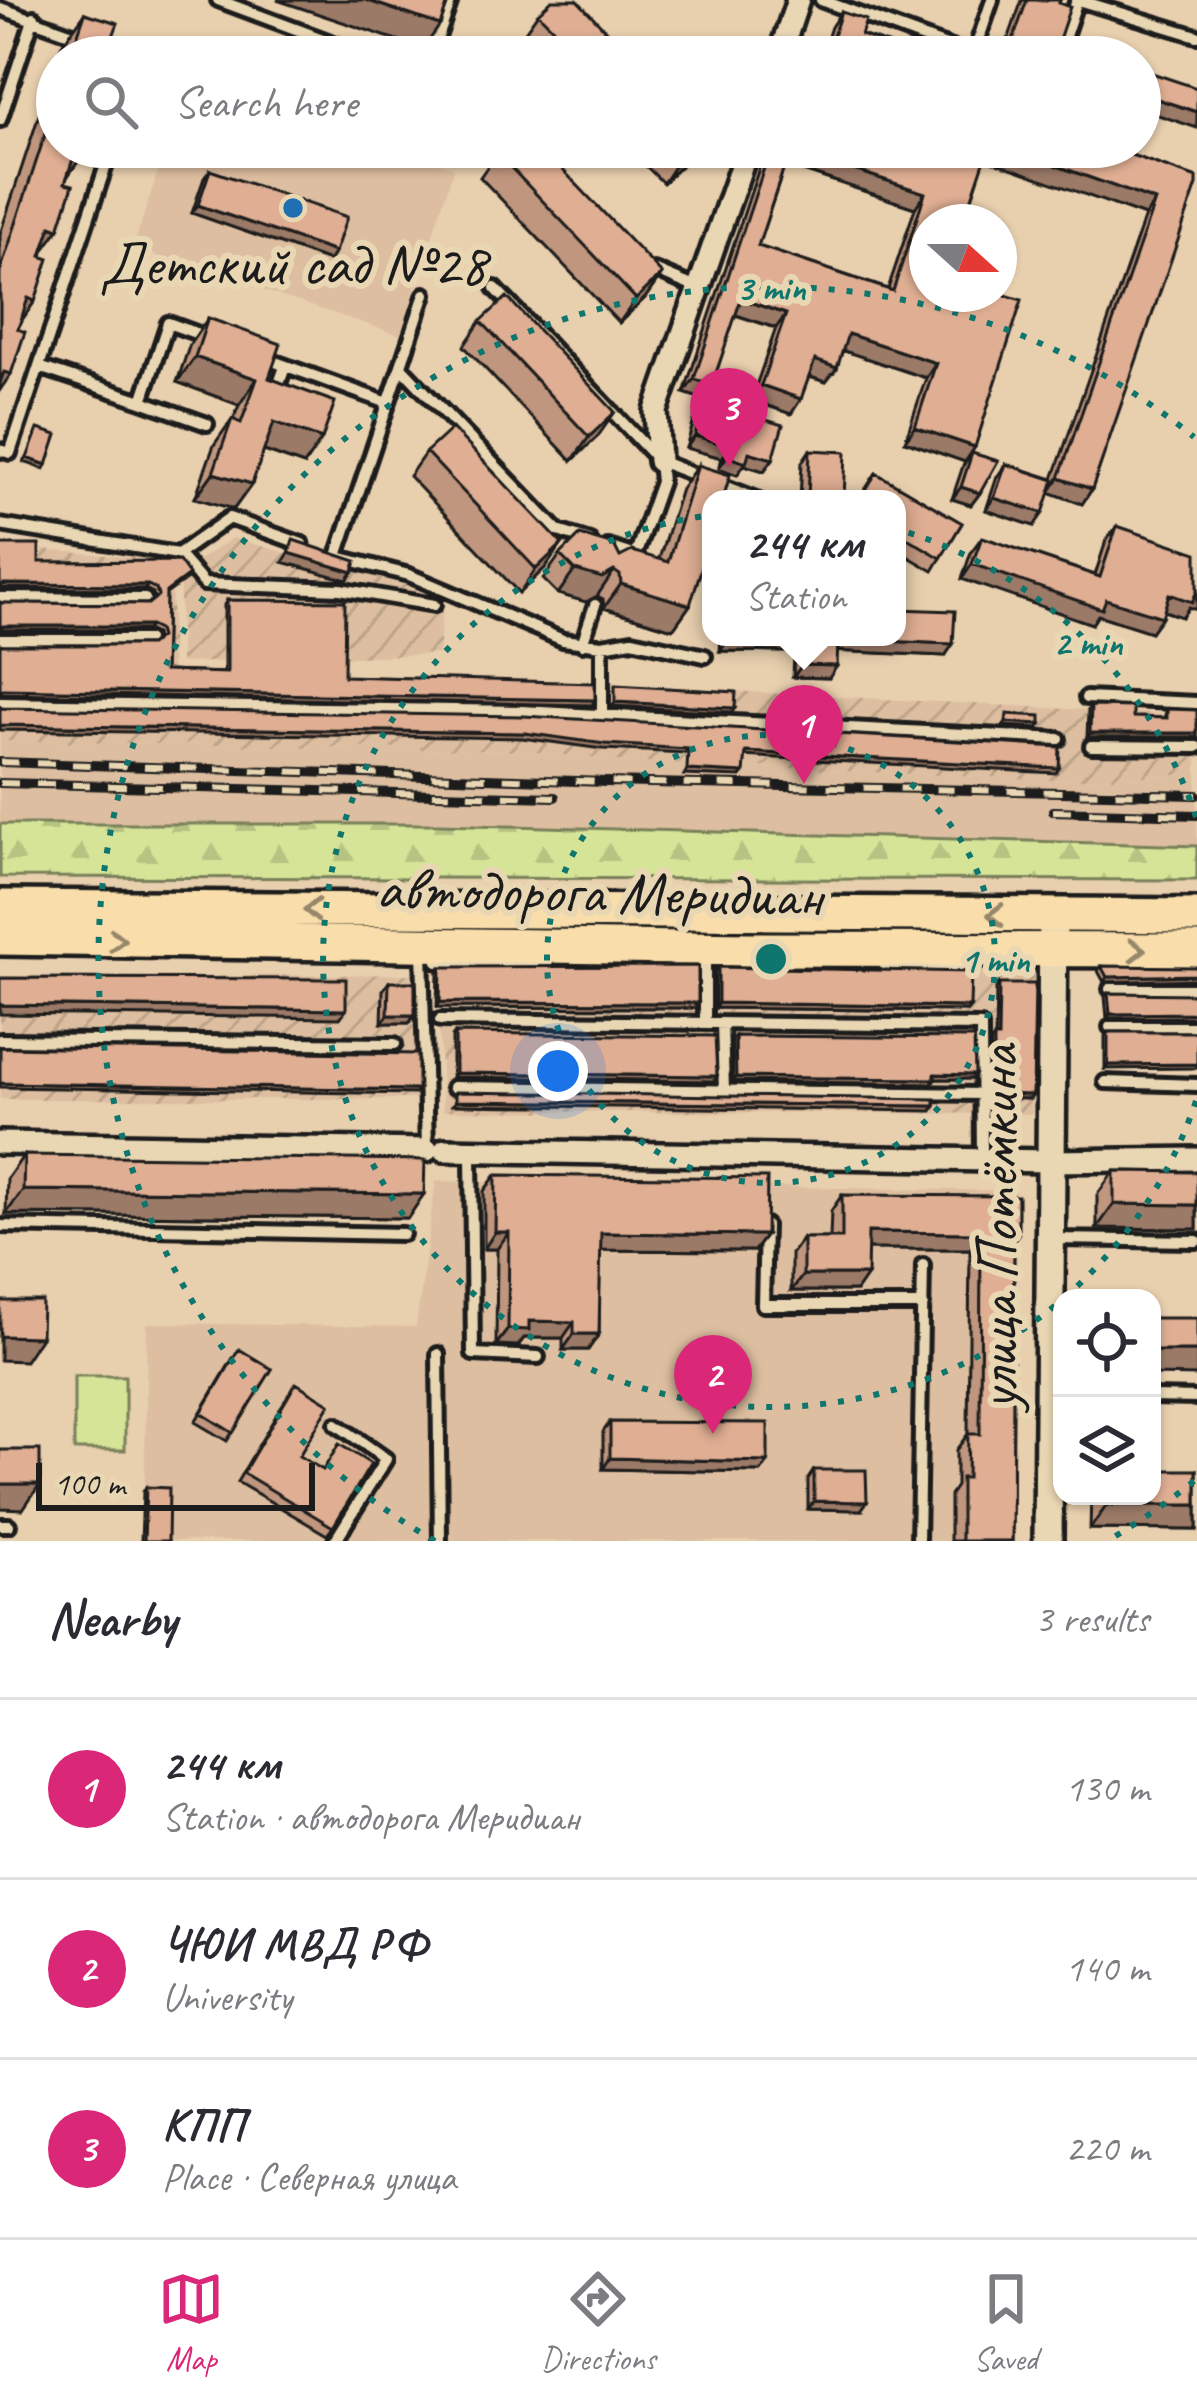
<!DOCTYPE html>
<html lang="en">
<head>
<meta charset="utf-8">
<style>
	body { margin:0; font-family:Caveat,sans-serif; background:#f2f2f3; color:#2b2b33 }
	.controls { position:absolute; right:36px; bottom:36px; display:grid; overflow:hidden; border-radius:24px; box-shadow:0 3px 9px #0004 }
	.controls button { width:108px; height:108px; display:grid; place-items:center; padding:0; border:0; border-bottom:3px solid #e1e1e2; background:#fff; color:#2b2b33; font:60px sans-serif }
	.compass { position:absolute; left:909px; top:204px; width:108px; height:108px; border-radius:50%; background:#fff; box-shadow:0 3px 9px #0004; rotate:111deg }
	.scale { position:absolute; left:36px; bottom:30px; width:279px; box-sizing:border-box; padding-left:12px; border:6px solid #1c1c1c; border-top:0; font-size:33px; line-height:42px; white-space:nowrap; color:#1c1c1c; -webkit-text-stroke:9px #e9d7b4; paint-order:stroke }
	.you { position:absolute; left:558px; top:1071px; width:42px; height:42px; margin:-30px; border:9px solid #fff; border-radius:50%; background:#1a73e8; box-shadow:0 0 0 18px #1a73e833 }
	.badge { display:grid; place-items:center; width:78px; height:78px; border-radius:50%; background:#db2777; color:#fff; font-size:39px; font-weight:700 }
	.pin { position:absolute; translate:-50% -99px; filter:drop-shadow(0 3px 6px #0008) }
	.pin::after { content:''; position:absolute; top:63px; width:42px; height:36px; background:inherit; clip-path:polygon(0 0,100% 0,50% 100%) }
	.popup { position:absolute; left:702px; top:490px; width:204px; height:156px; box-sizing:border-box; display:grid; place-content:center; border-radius:24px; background:#fff; filter:drop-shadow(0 3px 9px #0005); font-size:39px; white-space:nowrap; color:#7c7c81 }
	.popup b { font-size:45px; color:#2b2b33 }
	.popup::after { content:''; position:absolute; left:50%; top:100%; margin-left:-24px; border:24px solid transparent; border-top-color:#fff }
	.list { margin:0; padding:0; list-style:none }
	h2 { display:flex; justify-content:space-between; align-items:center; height:156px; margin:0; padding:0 48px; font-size:51px }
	h2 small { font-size:39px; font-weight:400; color:#7c7c81 }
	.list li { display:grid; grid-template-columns:78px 1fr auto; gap:36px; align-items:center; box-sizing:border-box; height:180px; padding:0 48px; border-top:3px solid #e1e1e2 }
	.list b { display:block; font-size:45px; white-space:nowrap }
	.list p { margin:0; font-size:39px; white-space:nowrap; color:#7c7c81 }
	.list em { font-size:39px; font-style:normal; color:#7c7c81 }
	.icon { flex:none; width:66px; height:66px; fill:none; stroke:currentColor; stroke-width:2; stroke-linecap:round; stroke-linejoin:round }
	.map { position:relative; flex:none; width:1197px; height:1541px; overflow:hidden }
	.search { position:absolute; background:#fff; box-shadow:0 3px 9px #0004; left:36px; right:36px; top:36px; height:132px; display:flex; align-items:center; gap:30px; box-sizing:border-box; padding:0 42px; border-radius:66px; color:#7c7c81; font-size:45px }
	.sheet { height:696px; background:#fff }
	nav { display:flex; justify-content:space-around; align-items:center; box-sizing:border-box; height:168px; border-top:3px solid #e1e1e2; background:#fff; font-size:33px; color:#7c7c81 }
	nav a { display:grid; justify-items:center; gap:6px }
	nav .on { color:#db2777 }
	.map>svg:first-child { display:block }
	.built { fill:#ddbea0 }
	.industrial { fill:url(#industrial-furrows) }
	.forest { fill:url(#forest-firs); stroke:#79805a; stroke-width:3 }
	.garden { fill:#d6e497; stroke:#79805a; stroke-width:3 }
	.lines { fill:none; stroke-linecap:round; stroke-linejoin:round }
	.lane-casing { stroke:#1c1c1c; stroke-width:20 }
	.street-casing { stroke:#1c1c1c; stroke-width:30 }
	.secondary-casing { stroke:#1c1c1c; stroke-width:36 }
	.primary-casing { stroke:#1c1c1c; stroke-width:42 }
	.lane { stroke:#e9d7b4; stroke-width:10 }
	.street { stroke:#e9d7b4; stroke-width:21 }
	.secondary { stroke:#e9d7b4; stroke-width:27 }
	.primary { stroke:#f9deab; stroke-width:33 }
	.rail-casing { stroke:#1c1c1c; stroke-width:10 }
	.rail { stroke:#e9d7b4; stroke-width:6; stroke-dasharray:18; stroke-linecap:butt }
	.wall { fill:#c0967e; stroke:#1c1c1c; stroke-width:3; fill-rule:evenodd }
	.shaded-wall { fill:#9c7a67; stroke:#1c1c1c; stroke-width:3 }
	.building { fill:#dfae93; stroke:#1c1c1c; stroke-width:3; fill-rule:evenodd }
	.oneway { stroke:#96876b }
	.ring { fill:none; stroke:#0f766e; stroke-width:6; stroke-dasharray:6 12 }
	.poi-dot { fill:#1f6fb2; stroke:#e9d7b4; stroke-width:4.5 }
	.labels { text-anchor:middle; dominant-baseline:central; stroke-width:12; stroke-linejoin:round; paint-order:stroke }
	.poi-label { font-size:60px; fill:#1c1c1c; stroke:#e9d7b4 }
	.street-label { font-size:60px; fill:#1c1c1c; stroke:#e9d7b4 }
	.centre { fill:#0f766e; stroke:#e9d7b4; stroke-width:6 }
	.ring-label { font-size:36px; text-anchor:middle; font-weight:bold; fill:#0f766e; stroke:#e9d7b4; stroke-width:12; stroke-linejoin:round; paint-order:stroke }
</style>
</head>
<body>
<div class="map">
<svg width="1197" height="1541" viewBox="0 0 1197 1541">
	<defs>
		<pattern id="industrial-furrows" width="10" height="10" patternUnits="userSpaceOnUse" patternTransform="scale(3)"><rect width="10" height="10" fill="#ddbea0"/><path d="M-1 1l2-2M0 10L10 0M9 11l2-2" fill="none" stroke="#bda389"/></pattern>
		<pattern id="forest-firs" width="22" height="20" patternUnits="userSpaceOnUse" patternTransform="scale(3)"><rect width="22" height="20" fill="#d6e497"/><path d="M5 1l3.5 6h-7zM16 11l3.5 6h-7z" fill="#b7c382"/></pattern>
	</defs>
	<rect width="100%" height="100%" fill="#e8cfae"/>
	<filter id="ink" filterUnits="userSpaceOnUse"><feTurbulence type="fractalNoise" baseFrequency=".00833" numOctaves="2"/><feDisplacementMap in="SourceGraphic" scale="24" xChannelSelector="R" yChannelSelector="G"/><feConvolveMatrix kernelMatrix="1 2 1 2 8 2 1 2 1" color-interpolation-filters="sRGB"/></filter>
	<g filter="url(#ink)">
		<path class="built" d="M166 147H390L454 168 400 335 133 248Z
			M0 741 528 751 617 761 1052 780 1197 774V848L440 824H0Z
			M436 1181 1015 1191 1009 1541H144L147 1323 416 1327Z"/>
		<path class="industrial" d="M232 538 444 596 438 654 180 663V573Z
			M0 547 172 560 171 669 543 681 1197 716V774L1052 780 617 761 528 751 0 741Z
			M436 956 1034 965 1032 1114 443 1111Z
			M414 974 417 1099H0V979Z"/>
		<path class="forest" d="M0 824H440L1197 846V880L0 877Z"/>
		<path class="garden" d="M74 1376H125V1450H74Z"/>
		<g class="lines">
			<g class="lane-casing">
				<path id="lane" d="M218 0 371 57
					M821 0 973 56 992 0
					M1078 0 1197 36
					M0 8 81 37
					M104 46 129 57
					M431 57 451 0
					M1058 57 1077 0
					M0 120 34 17
					M654 270 697 288
					M495 288 659 461 757 499
					M39 367 142 401 168 323 388 403
					M401 367 558 531 590 541
					M273 400 285 367
					M142 401 207 424
					M0 450 10 453 112 147
					M0 525 178 554 229 518 302 544
					M608 547 635 556 661 482 659 461
					M178 554 204 584 340 589 434 605
					M337 556 425 294
					M342 558 409 575 563 640 602 645 632 640 705 656
					M0 598 145 599
					M0 640H147
					M582 644 595 605
					M602 645V717
					M1086 698 1197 703
					M0 703 521 711 1059 739
					M1091 746 1197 747
					M422 948 427 1150
					M438 962H548
					M705 962V1023
					M885 966 967 967
					M1110 989H1197
					M440 1020 981 1026 982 1159
					M722 1023 724 1091
					M1110 1027H1197
					M0 1040 395 1044
					M1105 1082 1197 1085
					M453 1087 982 1094
					M471 1151 473 1354 538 1357
					M765 1225 763 1305H923
					M0 1226 403 1234
					M1053 1239 1197 1241
					M438 1354 440 1541
					M1152 1397 1197 1398
					M0 1525H9
					M335 1541 386 1459 336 1424
					M918 1541 923 1265"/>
			</g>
			<g class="street-casing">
				<path id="street" d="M779 57 798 0
					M659 461 656 411 748 147
					M0 1143 427 1150
					M445 1150 1051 1161 1197 1159"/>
			</g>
			<g class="secondary-casing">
				<path id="secondary" d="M1048 1541 1053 915"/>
			</g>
			<g class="primary-casing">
				<path id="primary" d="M0 907 1197 916
					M0 938 750 949 1197 950"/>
			</g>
			<use href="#lane" class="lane"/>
			<use href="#street" class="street"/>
			<use href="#secondary" class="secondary"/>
			<use href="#primary" class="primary"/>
			<g class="rail-casing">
				<path id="rail" d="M0 762 606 782 1197 795
					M0 783 555 797
					M1053 811 1197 815"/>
			</g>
			<use href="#rail" class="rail"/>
		</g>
		<path class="wall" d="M1022 0H1060L1053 57H1002Z
			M841 12 861 35 925 57H821L831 27Z
			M85 13 112 39 115 57H58L61 46Z
			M538 13 631 57H541L521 37Z
			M57 60V147L82 156 67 177 43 252 35 301 20 323 0 390V234Z
			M627 147H697L689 158 663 183Z
			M766 147H942L947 151 951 150V147H1080L1105 156 1111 148 1197 178 1092 489 1082 504 1050 492 1034 526 986 510 997 477 1006 464 1053 479 1145 216 985 158 927 222 975 447 965 462 905 441 926 378 842 350 837 368 826 382 809 377 791 414 751 400 776 328 735 315 712 385 702 399 684 393ZM785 165 915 208 888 289 758 246Z
			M497 153 662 274 645 298 619 323 480 177Z
			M210 170 335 252 329 261 192 213 204 178Z
			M208 318 269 378 304 465 264 451 234 509 195 498 214 445 232 419 233 420 239 405 177 382 190 344Z
			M481 321 598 436 572 461 464 346Z
			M705 402 773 459 764 471 744 465 737 475 719 468 722 458 686 448 696 414Z
			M810 450 844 499H800L802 462Z
			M426 452 562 544 545 568 519 593 409 476Z
			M972 453 980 493 971 505 952 499 963 466Z
			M698 465 690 605 673 629 604 608 603 599 597 596 586 602 558 594 543 579 560 555 659 559 681 489Z
			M876 473 962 523 933 571 897 550V499H859Z
			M1117 526 1189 607 1182 617 1164 611 1151 632 1098 615 1092 624 962 579 971 552 982 537 1095 575 1106 541Z
			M0 545 39 562 186 580 166 594 164 671 224 673V605L227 600 344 676 592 705 0 693 3 645H150L156 640 155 634 147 630H0L3 603 148 604 154 599 153 593 145 589 0 588Z
			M721 637H897L953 644 945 656 838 651 829 678 793 677 794 652 720 651Z
			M1091 706 1133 717 1164 718 1167 709 1197 710V737H1087L1088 710Z
			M1101 966 1197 979 1104 982 1098 971Z
			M441 967 695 1008 437 1007 438 972Z
			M718 967 970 1007 967 1011 715 1008V971Z
			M389 982 415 1015 409 1023H382L383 990Z
			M999 984 1033 1095 1030 1099 994 1098 995 1079H991V1042L995 1038 996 988Z
			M1108 993 1197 1017 1107 1018 1105 997Z
			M1108 1032H1197L1105 1069V1036Z
			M455 1033 714 1081 452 1077V1037Z
			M735 1036 972 1079H935L932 1084 733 1081 732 1040Z
			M24 1155 408 1218 6 1214 7 1179Z
			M1114 1171 1197 1172V1229L1097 1228V1195Z
			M496 1175 766 1235 754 1251 600 1250 599 1334 588 1350H563V1338H524L518 1346 496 1345 497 1249H484V1191Z
			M842 1195 1018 1234 1014 1240 1012 1541H950V1495L956 1486V1450L968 1434 970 1249H867L856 1291H791V1254L803 1238H830L831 1211Z
			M233 1358 272 1369 227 1441 195 1422Z
			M290 1392 299 1456 333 1527 327 1535 237 1482Z
			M610 1422 761 1472 603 1469V1432Z
			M814 1470 861 1510 808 1509V1479Z
			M1197 1470V1530L1090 1529 1091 1496H1152Z
			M146 1487 168 1541H141L143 1492Z"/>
		<path class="shaded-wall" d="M277 0H366L440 25 423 49Z
			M1142 94 1197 112V128L1140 109Z
			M692 147H697L689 158 663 183 679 159Z
			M987 147H1005L1155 201 1145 216 980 157Z
			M790 149 925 193 915 208 780 163Z
			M75 153 82 156 59 189Z
			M198 205 335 252 329 261 192 213Z
			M51 226 59 229 35 262Z
			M662 274 645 298 619 323 636 299Z
			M28 298 35 301 12 334Z
			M741 299 786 314 776 328 730 313Z
			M848 334 936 363 926 378 838 349Z
			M195 357 257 379 239 405 177 382Z
			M815 360 837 368 826 382 804 375Z
			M4 372 11 374 0 390V377Z
			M694 379 712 385 702 399 684 393Z
			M761 385 801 399 791 414 751 400Z
			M615 412 598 436 572 461 589 437Z
			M274 422 322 439 304 465 256 448Z
			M915 427 975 447 965 462 905 441Z
			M695 436 731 446 722 458 686 448Z
			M749 452 773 459 764 471 744 465 737 475 719 468 727 456Z
			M27 458 47 465 44 469 24 462Z
			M213 473 252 484 234 509 195 498Z
			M1059 478 1092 489 1082 504 1049 492Z
			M961 487 980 493 971 505 952 499Z
			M994 498 1043 513 1034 526 986 510Z
			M562 544 545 568 519 593 536 569Z
			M289 553 353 572 347 580 283 562Z
			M972 564 1106 599 1162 617 1151 632 1098 615 1092 624 962 579Z
			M575 570 614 571 597 596 586 602 558 594Z
			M3 584 148 585 145 589 0 588Z
			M621 584 690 605 673 629 604 608Z
			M1197 591V610L1189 607 1182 617 1159 609 1169 594Z
			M3 626H150L147 630H0Z
			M729 639 803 640 794 652 720 651Z
			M838 639 953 644 945 656 830 651Z
			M802 665 837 666 829 678 793 677Z
			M3 689 595 700 592 705 0 693Z
			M615 702 735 708 732 712 612 706Z
			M1006 722 1041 724 1038 728 1003 726Z
			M0 725 525 733 688 749 685 753 602 749 522 738 0 730Z
			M1090 733H1197V737H1087Z
			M746 752 1059 768 1056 773 742 756Z
			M687 770 744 773 741 777 684 775Z
			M1197 975V979L1104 982 1107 977Z
			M440 1002 698 1003 695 1008 437 1007Z
			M718 1003 970 1007 967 1011 715 1008Z
			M0 1005 346 1010 340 1018 0 1014Z
			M1197 1013V1017L1107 1018 1110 1014Z
			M388 1015H415L409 1023H382Z
			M1197 1064V1068L1105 1069 1108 1065Z
			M455 1073 717 1076 714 1081 452 1077Z
			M935 1074 975 1075 972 1079H932Z
			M736 1077 935 1079 932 1084 733 1081Z
			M0 1083 418 1090 415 1094 0 1087Z
			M998 1094 1033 1095 1030 1099 994 1098Z
			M455 1101 935 1106 932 1111 452 1105Z
			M23 1190 424 1194 408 1218 6 1214Z
			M1114 1204 1197 1205V1229L1097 1228Z
			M495 1232H509L497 1249H484Z
			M868 1232 981 1233 970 1249H856Z
			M601 1233 766 1235 754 1251 589 1250Z
			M803 1275H867L856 1291H791Z
			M529 1321 574 1322 563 1338H524L518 1346 496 1345 508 1329Z
			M574 1334H599L588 1350H563Z
			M0 1336 41 1337 25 1361 0 1360Z
			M1152 1351H1197V1376L1152 1375Z
			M610 1458 768 1462 761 1472 603 1469Z
			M0 1484H40L23 1509 0 1508Z
			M814 1501 867 1502 861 1510 808 1509Z
			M1107 1505H1197V1530L1090 1529Z"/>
		<path class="building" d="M366 0H449L440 25Z
			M552 0H577L631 57H581L538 13Z
			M1027 0H1060L1059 3 1070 7 1053 57H1007Z
			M841 12 866 20 861 35 925 57H826Z
			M85 13 118 23 112 39 120 41 115 57H70Z
			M1149 72 1197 88V112L1142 94Z
			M57 98V147H85L82 156 75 153 65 183 73 185 59 229 51 226 41 256 49 259 35 301 28 298 18 329 25 332 11 374 4 372 0 383V272Z
			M503 147H541L662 274 636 299 497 153Z
			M667 147H692L679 159Z
			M771 147H942L947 151 957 147H989L964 222H927V294L999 293 1022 300 975 447 915 427 936 363 848 334 837 368 815 360 801 399 761 385 786 314 741 299 712 385 694 379ZM790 149 925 193 893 291 758 246Z
			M1005 147H1080L1108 157 1111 148 1197 178V185L1092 489 1059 478 1155 201Z
			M210 170 347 217 335 252 198 205Z
			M507 297 615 412 589 437 481 321Z
			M208 318 281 344 269 378 335 402 322 439 274 422 252 484 213 473 232 419 241 423 257 379 195 357Z
			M705 402 783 425 773 459 749 452 746 463 727 456 731 446 695 436Z
			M452 428 562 544 536 569 426 452Z
			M38 429 57 435 47 465 27 458Z
			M810 450 846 452 844 499H808Z
			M972 453 998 461 980 493 961 487Z
			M1006 464 1054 480 1043 513 994 498Z
			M698 465 730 475 723 499H711V538L690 605 621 584 620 575 614 571 602 578 575 570 560 555 580 535 614 545 620 557 632 551 668 562Z
			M876 473 962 523 941 558 897 532V499H861Z
			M1117 526 1197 553V591L1192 602 1169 594 1162 617 1106 599 1102 609 972 564 982 537 1100 577Z
			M293 540 356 561 353 572 289 553Z
			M0 545H39V562L179 561 189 575 166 592 164 671 227 673V600L345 601 344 676 595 683V700L3 689 0 692V644L3 645H150L160 637 158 630 150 626H3L0 629V602L3 603 148 604 158 596 156 589 148 585 3 584 0 587Z
			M897 609 955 611 953 644 838 639 837 666 802 665 803 640 729 639V637H897Z
			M615 685 736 692 735 708 615 702Z
			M0 706 2 708 524 716 1060 747 1059 768 746 752 744 773 687 770 688 749 605 744 525 733 0 725Z
			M1091 706 1133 707V717L1167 718V709L1197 710V733H1090Z
			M1007 714 1041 716V724L1006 722Z
			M698 966V1003L440 1002 441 967Z
			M1101 966 1197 967V975L1107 977Z
			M718 967 971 972 970 1007 718 1003Z
			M0 978 346 979V1010L0 1005Z
			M389 982H415V1015H388Z
			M999 984H1035L1033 1095 998 1094V1075H994V1038H998Z
			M1108 993 1197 994V1013L1110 1014Z
			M1108 1032H1197V1064L1108 1065Z
			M455 1033 715 1036 717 1076 455 1073Z
			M735 1036 974 1038 975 1075 935 1074V1079L736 1077Z
			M0 1047 418 1054V1090L0 1083Z
			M455 1092 935 1099V1106L455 1101Z
			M24 1155 425 1160 424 1194 23 1190Z
			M1114 1171 1197 1172V1205L1114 1204Z
			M496 1175 767 1178 766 1235 601 1233 599 1334H574V1322L529 1321V1330L508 1329 509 1232H495Z
			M842 1195 1018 1196V1234H1014L1012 1541H961V1478H967L968 1434H980L981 1233 868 1232 867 1275H803V1238H842Z
			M0 1301H42L41 1337 0 1336Z
			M1152 1318H1197V1351H1152Z
			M239 1349 272 1369 233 1433 201 1413Z
			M296 1383 330 1404 299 1456 323 1470 339 1444 371 1464 333 1527 243 1473Z
			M610 1422 768 1423V1462L610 1458Z
			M0 1450H40V1484H0Z
			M814 1470H866L867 1502 814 1501Z
			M1152 1470H1197V1505H1107V1496H1152Z
			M146 1487 169 1488 168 1541H144Z"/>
		<defs><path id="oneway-chevron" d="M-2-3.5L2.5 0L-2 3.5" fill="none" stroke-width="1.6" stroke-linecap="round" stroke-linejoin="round" transform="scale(3)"/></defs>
		<g class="oneway">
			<use href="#oneway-chevron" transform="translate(312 910) rotate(-179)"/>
			<use href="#oneway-chevron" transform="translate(996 915) rotate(-180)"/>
			<use href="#oneway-chevron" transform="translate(117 940) rotate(1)"/>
			<use href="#oneway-chevron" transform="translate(1137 950)"/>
		</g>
	</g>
	<g class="ring">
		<circle cx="771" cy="959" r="224"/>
		<path d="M1196 1101A448 448 0 1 1 1196 817"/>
		<path d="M1194 1481A672 672 0 0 1 1107 1541M435 1541A672 672 0 1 1 1194 437"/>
	</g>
	<circle class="poi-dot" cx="293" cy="208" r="12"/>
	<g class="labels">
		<g class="poi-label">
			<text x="293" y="264">Детский сад №28</text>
		</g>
		<g class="street-label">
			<text transform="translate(599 892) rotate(1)">автодорога Меридиан</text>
			<text transform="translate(997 1228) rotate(-90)">улица Потёмкина</text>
		</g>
	</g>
	<circle cx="771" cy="959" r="18" class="centre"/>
	<g class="ring-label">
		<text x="771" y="300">3 min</text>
		<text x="1088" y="655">2 min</text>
		<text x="995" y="972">1 min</text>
	</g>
</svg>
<div class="controls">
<button><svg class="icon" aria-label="locate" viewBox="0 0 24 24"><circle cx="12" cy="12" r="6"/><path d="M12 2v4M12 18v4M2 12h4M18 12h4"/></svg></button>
<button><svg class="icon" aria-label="layers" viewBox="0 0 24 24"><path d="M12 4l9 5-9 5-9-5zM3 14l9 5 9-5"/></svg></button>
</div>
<svg class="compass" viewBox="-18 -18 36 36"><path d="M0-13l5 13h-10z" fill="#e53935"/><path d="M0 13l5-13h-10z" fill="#7c7c81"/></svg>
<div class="scale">100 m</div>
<div class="you"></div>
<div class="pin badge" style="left:804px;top:784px">1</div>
<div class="popup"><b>244 км</b>Station</div>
<div class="pin badge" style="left:713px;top:1434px">2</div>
<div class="pin badge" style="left:729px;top:467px">3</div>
<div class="search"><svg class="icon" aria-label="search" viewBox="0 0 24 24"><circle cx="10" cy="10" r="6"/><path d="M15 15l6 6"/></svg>Search here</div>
</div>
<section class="sheet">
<h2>Nearby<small>3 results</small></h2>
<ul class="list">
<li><span class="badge">1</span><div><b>244 км</b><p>Station · автодорога Меридиан</p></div><em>130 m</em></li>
<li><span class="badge">2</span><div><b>ЧЮИ МВД РФ</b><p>University</p></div><em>140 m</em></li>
<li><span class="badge">3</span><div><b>КПП</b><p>Place · Северная улица</p></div><em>220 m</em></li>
</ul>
</section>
<nav>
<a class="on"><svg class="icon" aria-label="map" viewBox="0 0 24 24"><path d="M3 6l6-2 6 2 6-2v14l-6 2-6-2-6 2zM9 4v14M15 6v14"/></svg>Map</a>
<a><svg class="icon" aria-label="directions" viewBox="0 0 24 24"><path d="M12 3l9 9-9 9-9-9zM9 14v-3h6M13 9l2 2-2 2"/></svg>Directions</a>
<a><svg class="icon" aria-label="saved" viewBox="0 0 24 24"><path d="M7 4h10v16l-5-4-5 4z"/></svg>Saved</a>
</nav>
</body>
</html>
